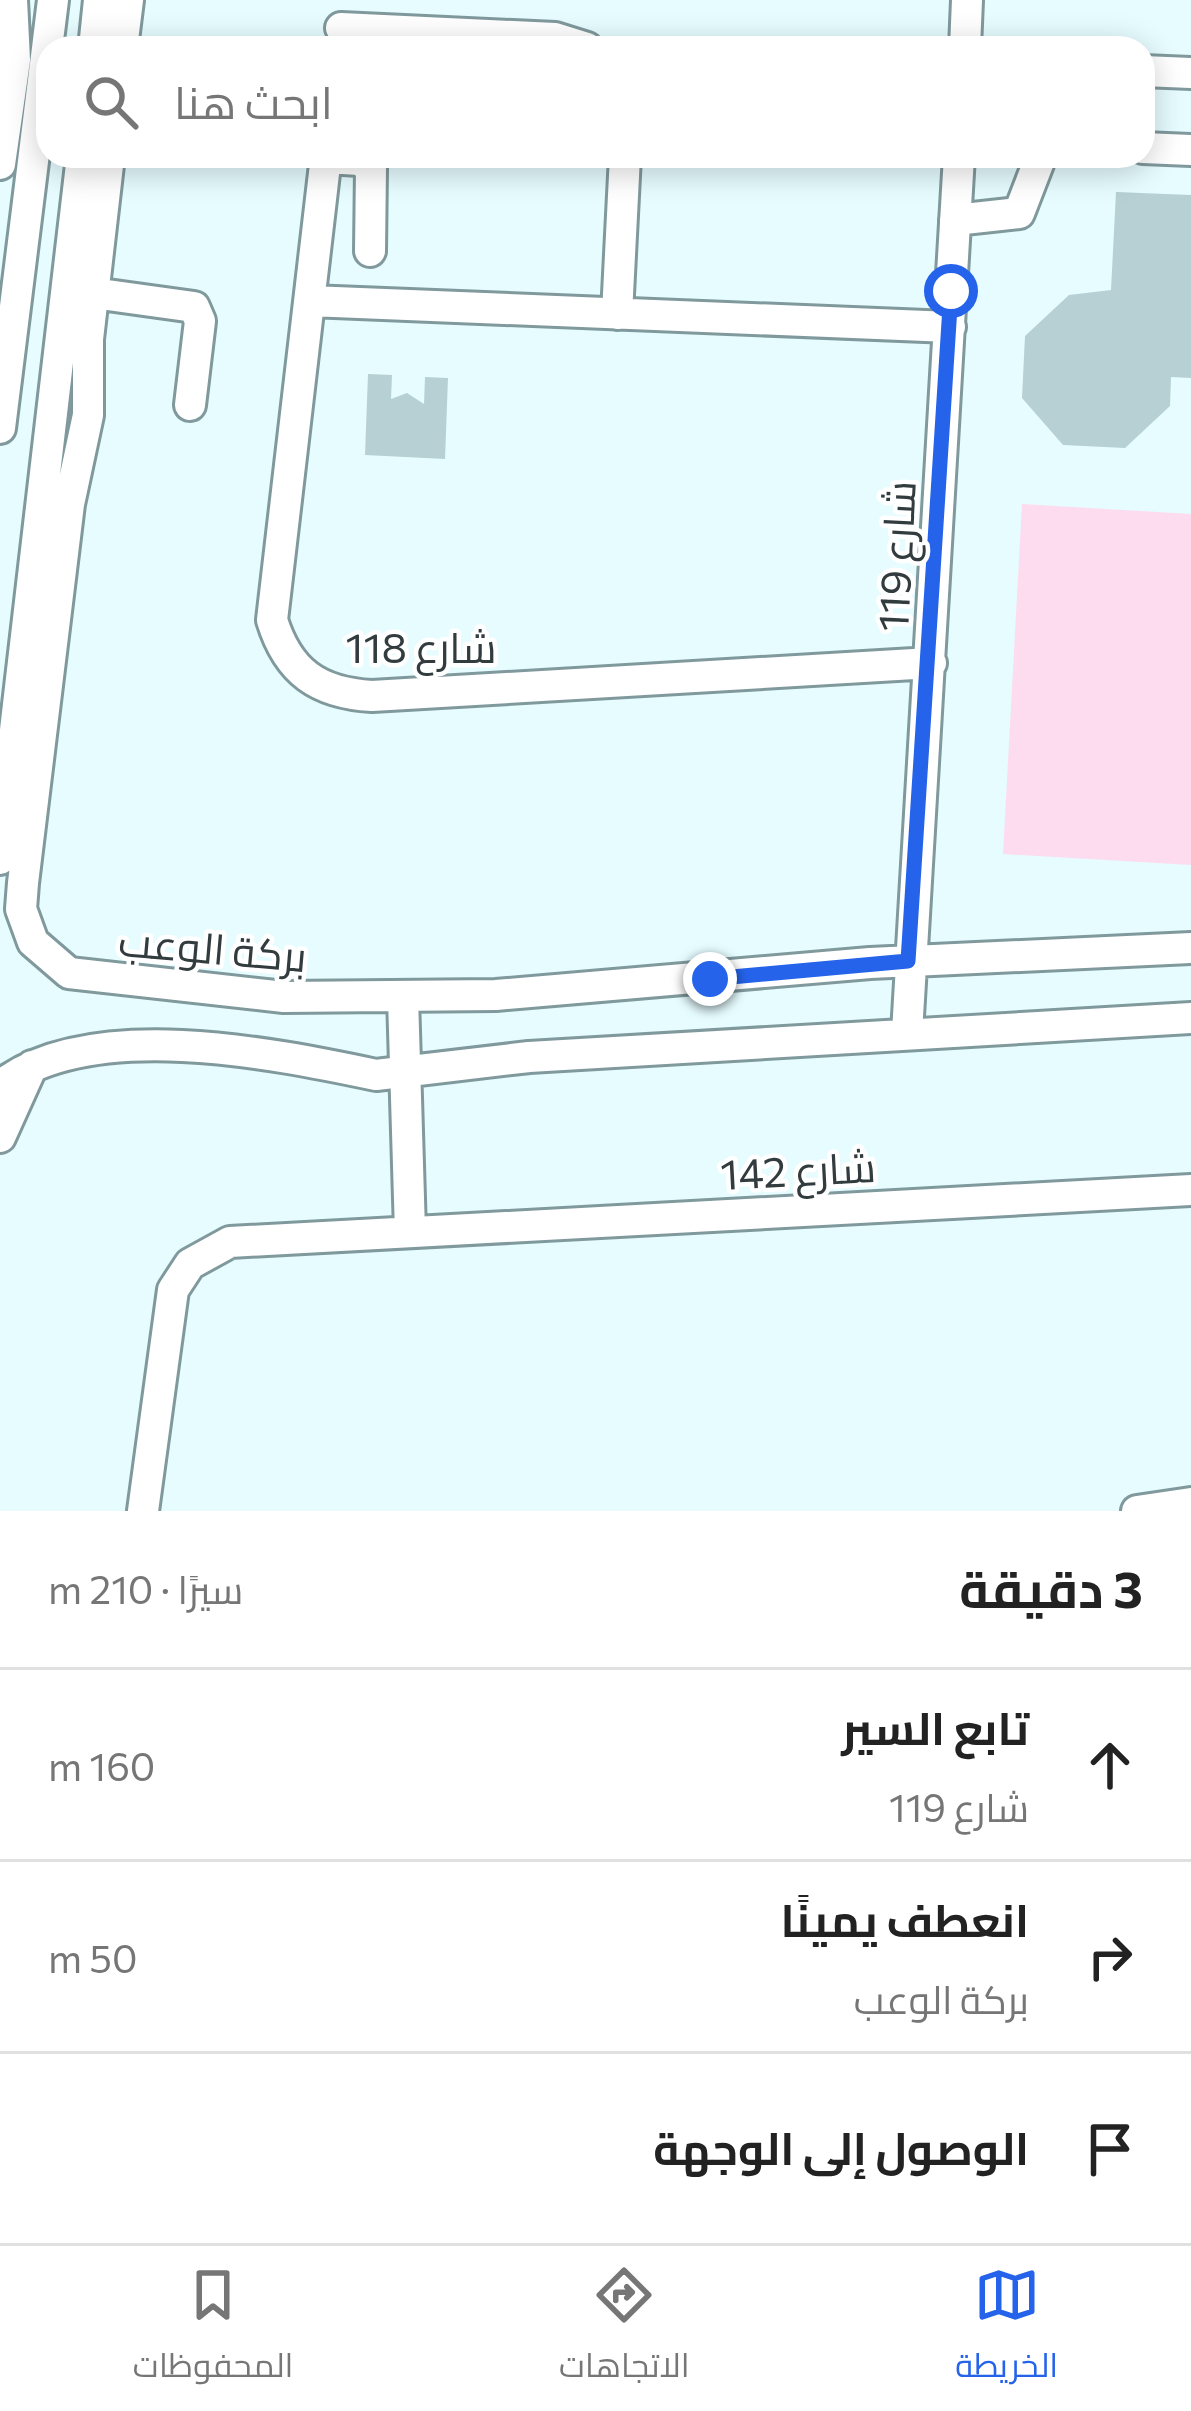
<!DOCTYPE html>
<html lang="ar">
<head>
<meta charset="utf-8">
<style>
	body { margin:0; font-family:Commissioner,Cairo,sans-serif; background:#f6f6f6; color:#222; direction:rtl }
	.stop { position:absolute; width:36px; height:36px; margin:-27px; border:9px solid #2563eb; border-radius:50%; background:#fff }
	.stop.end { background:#2563eb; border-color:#fff; box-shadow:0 3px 12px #0008 }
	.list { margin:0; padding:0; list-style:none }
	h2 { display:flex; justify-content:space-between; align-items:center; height:156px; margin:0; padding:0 48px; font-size:51px }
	h2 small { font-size:39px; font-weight:400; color:#767676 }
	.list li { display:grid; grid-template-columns:78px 1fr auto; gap:36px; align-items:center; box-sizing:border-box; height:192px; padding:0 48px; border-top:3px solid #e0e0e0 }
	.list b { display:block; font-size:45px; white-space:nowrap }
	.list p { margin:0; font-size:39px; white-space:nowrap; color:#767676 }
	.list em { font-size:39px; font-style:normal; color:#767676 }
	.icon { flex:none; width:66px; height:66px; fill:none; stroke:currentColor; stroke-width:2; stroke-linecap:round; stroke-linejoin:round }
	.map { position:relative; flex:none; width:1191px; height:1511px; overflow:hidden; direction:ltr }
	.search { position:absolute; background:#fff; box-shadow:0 6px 30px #0003; left:36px; right:36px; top:36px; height:132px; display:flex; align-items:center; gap:30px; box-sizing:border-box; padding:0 42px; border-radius:36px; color:#767676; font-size:45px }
	.sheet { height:732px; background:#fff }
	nav { display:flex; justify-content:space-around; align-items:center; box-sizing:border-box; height:168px; border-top:3px solid #e0e0e0; background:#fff; font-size:33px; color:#767676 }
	nav a { display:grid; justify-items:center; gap:6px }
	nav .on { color:#2563eb }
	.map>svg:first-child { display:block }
	.green { fill:#fddcf0 }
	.building { fill:#b6d0d4 }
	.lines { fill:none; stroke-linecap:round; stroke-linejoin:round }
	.minor-casing { stroke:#80999d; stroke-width:36 }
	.minor { stroke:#fff; stroke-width:30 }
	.route { stroke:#2563eb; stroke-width:15 }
	.labels { text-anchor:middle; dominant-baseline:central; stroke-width:9; stroke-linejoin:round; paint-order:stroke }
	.street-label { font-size:42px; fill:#323c3e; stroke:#fff }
</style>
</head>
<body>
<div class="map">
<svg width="1191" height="1511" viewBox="0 0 1191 1511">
	<rect width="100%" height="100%" fill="#e6fcff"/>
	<path class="green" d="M1022 504 1191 514V865L1003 854Z"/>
	<path class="building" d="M1116 192 1191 195V378L1171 377 1170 406 1125 448 1063 445 1022 398 1025 336 1069 295 1111 290Z
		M368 374 392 375 391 399 407 393 424 404 425 377 448 378 445 459 365 455Z"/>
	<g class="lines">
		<g class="minor-casing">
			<path id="minor" d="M341 28 555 38 587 48
				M94 48 99 0
				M122 48 128 0
				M965 48 967 0
				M1143 71 1191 73
				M1143 148 1191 150
				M109 156 88 339V415L69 504 23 883 21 909 33 942 69 973 284 997 496 995 870 963 1191 948
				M326 156 272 620C288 672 318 693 372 696L931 663
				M326 158 360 160 371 168 370 251
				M0 164 15 60 12 0
				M955 220 1019 213 1041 156
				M93 293 194 307 200 321 190 405
				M310 301 950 327
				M617 314 625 156
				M0 428 53 0
				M0 859 82 156
				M403 997 410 1232
				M907 1033 959 156
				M0 1086C89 1016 272 1053 376 1075L529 1057 1191 1018
				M0 1137 32 1066
				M143 1511 173 1290 190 1264 230 1242 1191 1190
				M1137 1511 1191 1503"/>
		</g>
		<use href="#minor" class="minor"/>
	</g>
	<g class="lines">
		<path class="route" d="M710 979 908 961 951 291"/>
	</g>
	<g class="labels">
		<g class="street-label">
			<text transform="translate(895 556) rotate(-87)">شارع 119</text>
			<text x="421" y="646">شارع 118</text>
			<text transform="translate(213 947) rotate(5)">بركة الوعب</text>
			<text transform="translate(798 1169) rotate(-3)">شارع 142</text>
		</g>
	</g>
</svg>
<div class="stop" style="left:951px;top:291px"></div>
<div class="stop end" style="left:710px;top:979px"></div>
<div class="search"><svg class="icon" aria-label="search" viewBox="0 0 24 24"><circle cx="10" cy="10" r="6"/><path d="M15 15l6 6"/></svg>ابحث هنا</div>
</div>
<section class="sheet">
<h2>3 دقيقة<small>سيرًا · 210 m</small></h2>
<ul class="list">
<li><svg class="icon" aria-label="ahead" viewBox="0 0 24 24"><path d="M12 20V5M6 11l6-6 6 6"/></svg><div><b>تابع السير</b><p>شارع 119</p></div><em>160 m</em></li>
<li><svg class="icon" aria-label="right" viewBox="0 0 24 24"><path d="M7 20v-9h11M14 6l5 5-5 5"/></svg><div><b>انعطف يمينًا</b><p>بركة الوعب</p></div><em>50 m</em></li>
<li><svg class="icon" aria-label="arrive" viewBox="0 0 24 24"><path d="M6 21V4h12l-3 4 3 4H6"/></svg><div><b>الوصول إلى الوجهة</b></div></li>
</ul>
</section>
<nav>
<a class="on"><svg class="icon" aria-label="map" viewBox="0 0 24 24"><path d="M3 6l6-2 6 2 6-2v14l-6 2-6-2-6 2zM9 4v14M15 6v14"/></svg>الخريطة</a>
<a><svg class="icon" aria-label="directions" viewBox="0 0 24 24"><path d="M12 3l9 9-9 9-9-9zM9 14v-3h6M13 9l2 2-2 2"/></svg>الاتجاهات</a>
<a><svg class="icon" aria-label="saved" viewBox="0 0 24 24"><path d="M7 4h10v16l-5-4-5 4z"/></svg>المحفوظات</a>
</nav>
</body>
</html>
